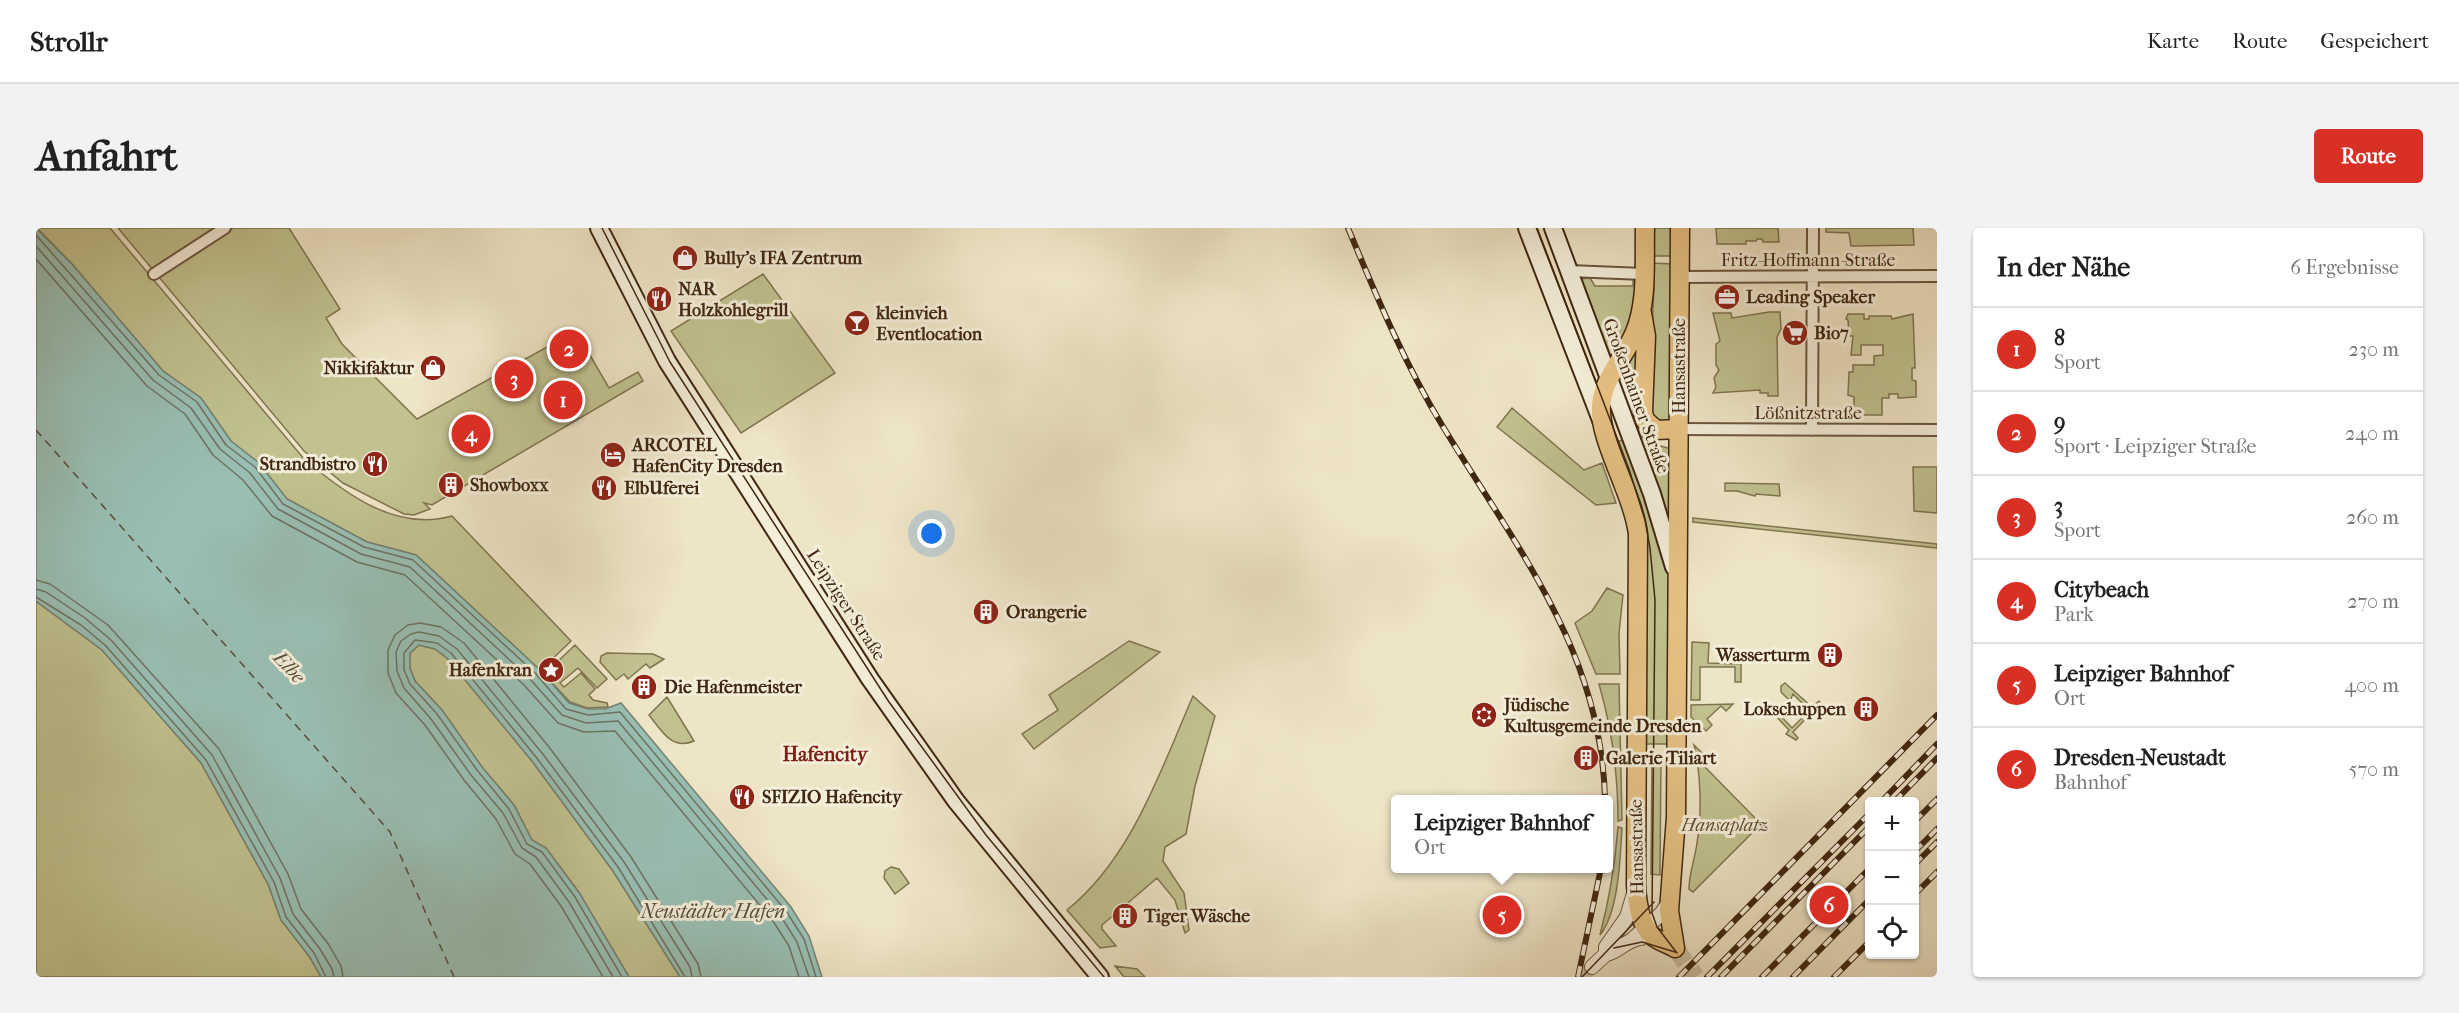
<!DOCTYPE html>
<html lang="de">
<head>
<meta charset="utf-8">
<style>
	body { margin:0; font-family:"IM FELL French Canon",serif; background:#f2f2f2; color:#222 }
	.controls { position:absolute; right:18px; bottom:18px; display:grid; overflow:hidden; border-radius:6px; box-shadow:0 2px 4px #0004 }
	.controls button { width:54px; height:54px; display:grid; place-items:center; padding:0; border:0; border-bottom:2px solid #e0e0e0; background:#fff; color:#222; font:30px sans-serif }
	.you { position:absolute; left:896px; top:306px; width:21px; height:21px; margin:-15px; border:4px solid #fff; border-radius:50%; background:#1a73e8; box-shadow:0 0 0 9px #1a73e833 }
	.badge { display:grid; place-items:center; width:39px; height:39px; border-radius:50%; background:#d93025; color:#fff; font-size:20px; font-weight:700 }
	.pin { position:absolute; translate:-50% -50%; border:3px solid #fff; box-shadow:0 2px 6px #0006 }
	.popup { position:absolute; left:1355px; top:567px; width:222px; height:78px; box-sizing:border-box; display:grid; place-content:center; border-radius:6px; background:#fff; filter:drop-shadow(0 2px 4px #0005); font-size:20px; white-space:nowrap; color:#767676 }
	.popup b { font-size:22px; color:#222 }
	.popup::after { content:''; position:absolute; left:50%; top:100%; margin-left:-12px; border:12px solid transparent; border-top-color:#fff }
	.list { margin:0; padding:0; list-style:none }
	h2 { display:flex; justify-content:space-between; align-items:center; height:78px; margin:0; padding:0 24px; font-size:26px }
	h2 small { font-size:20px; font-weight:400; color:#767676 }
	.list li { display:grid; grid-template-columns:39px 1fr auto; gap:18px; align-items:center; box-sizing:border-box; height:84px; padding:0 24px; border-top:2px solid #e0e0e0 }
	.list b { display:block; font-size:22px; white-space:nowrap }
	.list p { margin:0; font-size:20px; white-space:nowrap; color:#767676 }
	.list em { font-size:20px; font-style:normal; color:#767676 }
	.icon { flex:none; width:33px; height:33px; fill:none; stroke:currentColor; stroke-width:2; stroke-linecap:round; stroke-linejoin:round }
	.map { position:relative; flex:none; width:1901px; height:749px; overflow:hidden; border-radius:6px }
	header { display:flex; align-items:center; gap:36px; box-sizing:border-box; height:84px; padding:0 30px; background:#fff; border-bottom:2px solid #e0e0e0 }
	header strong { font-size:28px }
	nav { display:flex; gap:33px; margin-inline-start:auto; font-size:21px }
	.intro { display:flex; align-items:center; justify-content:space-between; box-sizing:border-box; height:144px; padding:0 36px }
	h1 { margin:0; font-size:42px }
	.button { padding:15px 27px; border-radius:6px; background:#d93025; color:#fff; font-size:21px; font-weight:700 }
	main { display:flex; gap:36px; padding:0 36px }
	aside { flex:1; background:#fff; border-radius:6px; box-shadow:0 2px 4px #0004 }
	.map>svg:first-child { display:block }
	.green { fill:#c1c290; stroke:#807450; stroke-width:1.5 }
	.water { fill:#99bfb4; stroke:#758273; stroke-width:1.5 }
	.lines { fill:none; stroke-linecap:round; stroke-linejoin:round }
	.shore { stroke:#6c7362; stroke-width:1.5 }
	.ferry { stroke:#564d3a; stroke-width:1.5; stroke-dasharray:8 6; stroke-linecap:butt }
	.tertiary-tunnel { stroke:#cbbfa2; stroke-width:14; stroke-dasharray:14 7; stroke-linecap:butt }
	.primary-tunnel { stroke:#cbbfa2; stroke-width:18; stroke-dasharray:18 9; stroke-linecap:butt }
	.minor-casing { stroke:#6c563e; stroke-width:14 }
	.tertiary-casing { stroke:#6c563e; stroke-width:16 }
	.secondary-casing { stroke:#402711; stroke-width:20 }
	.primary-casing { stroke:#402711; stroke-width:21 }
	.minor { stroke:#f4eeda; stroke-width:10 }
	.tertiary { stroke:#f4eeda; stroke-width:14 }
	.secondary { stroke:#f4eeda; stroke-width:16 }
	.primary { stroke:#e7c283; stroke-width:18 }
	.tram { stroke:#402711; stroke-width:1.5 }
	.rail-casing { stroke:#402711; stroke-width:6 }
	.rail { stroke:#f4eeda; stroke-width:4; stroke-dasharray:11; stroke-linecap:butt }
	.labels { text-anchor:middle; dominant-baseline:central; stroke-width:6; stroke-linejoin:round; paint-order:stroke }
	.poi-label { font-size:18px; font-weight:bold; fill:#402711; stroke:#f4eeda; text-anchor:start }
	.street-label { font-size:18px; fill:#402711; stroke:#f4eeda }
	.park-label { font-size:18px; font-style:italic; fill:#604e31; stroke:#f4eeda }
	.water-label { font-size:20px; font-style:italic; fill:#564d3a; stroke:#f4eeda }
	.neighbourhood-label { font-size:20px; font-weight:bold; fill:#7a1f14; stroke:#f4eeda }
</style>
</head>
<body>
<header>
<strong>Strollr</strong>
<nav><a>Karte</a><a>Route</a><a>Gespeichert</a></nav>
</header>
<div class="intro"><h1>Anfahrt</h1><a class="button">Route</a></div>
<main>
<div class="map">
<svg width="1901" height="749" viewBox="0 0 1901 749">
	<rect width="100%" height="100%" fill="#eee5c6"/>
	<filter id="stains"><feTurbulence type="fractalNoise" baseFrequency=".00333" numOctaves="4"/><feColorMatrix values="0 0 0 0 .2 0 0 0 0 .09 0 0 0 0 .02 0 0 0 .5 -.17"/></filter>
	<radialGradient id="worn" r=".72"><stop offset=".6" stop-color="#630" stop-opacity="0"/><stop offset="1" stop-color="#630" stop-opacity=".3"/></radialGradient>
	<path class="green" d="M1 0H74L269 232C310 266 360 304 416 288L535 413 508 439 516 448 522 442 518 437 539 417 571 451 561 460 542 440 524 455 528 459 545 445 559 461 553 467 557 472 571 475 572 479 551 480 534 474 504 442 380 327 331 314 251 271 226 239 195 213 165 170 127 143 36 36Z
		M82 0H179L145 22 151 30 197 0H253L304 81 290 90 306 116 381 191 540 103 573 160 602 144 607 153 396 277 388 275 394 281 378 287 368 286 307 255 268 223Z
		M1616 0H1636L1637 28H1614Z
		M1680 0H1742L1743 14H1727L1726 11H1721L1720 13H1710V16H1681Z
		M1790 0H1877L1878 17 1815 18 1813 5 1790 4Z
		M1614 35 1638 36 1636 192 1623 197 1612 184 1618 59Z
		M727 46 799 145 705 205 635 103Z
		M1554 50 1559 58H1597V51H1601L1597 90 1574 134 1543 51Z
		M1733 84H1744L1745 101 1741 109 1742 168H1732V165H1724V162L1677 165 1680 159 1678 150 1683 142 1680 137V116L1684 113 1677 85H1695L1696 90Z
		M1812 86H1828V91H1833V88H1855L1856 91 1877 86 1879 140H1876V152L1880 153V169L1862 170V166H1853V170H1846V187H1818V169L1812 167 1813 144H1817V137H1838V128L1847 127V117H1825V127H1815L1817 108H1813L1812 92 1810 91Z
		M1603 116V181L1588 142Z
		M1476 180 1548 242 1566 235 1580 275 1560 277 1461 199Z
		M1597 191 1609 214 1636 221 1633 296 1594 192Z
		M1590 210 1633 333 1636 516H1608V344L1580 215Z
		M1877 239H1901V285L1878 283Z
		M1689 255 1743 256 1744 268 1720 266 1719 268 1701 263H1689Z
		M1657 290 1901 316V320L1657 294Z
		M1571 360 1587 367 1583 405 1584 446H1560L1539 395 1556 383Z
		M0 373 66 422 165 535 232 656 245 692 273 728 285 749H0Z
		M1093 413 1124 424 998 521 986 506 1022 482 1013 467Z
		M1656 414 1673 415 1672 435 1705 436V454H1699V439H1664V472H1655Z
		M383 417 399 421 411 430 496 533 577 643 644 749H593L542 663 510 620 496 612 478 577 446 539 406 482 379 453 374 440V425Z
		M571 425 617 426 628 431 614 440 610 436 592 451 588 446 580 452 564 434 565 428Z
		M1749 455 1776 479 1783 473 1788 480 1786 484 1781 479 1757 504 1762 510 1760 512 1750 506 1753 502 1734 482 1736 479 1740 482 1744 478 1747 481 1743 486 1756 500 1769 487 1765 482 1771 480 1757 466 1754 473 1745 464V458Z
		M1563 456H1583L1586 592 1582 593C1582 545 1576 501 1563 456Z
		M1157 468 1179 488 1159 558 1150 606 1129 619 1127 633 1148 665 1153 702 1149 705 1139 672 1121 650 1066 697V701L1080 718 1064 720 1031 682C1096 630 1125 541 1157 468Z
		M631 469 658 513C636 523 625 502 613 487Z
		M1697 476 1690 483 1685 478 1671 491 1676 497 1670 503 1655 489V477Z
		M1658 517 1672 531 1667 537 1722 593 1723 598 1657 664 1653 661C1653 645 1659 631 1661 615 1666 585 1665 546 1658 517Z
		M1616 528 1625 529 1624 647 1615 646Z
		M1582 599 1586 600C1584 630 1583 683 1564 707 1573 673 1579 636 1582 599Z
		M855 639 863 641 873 655 859 666 848 650 849 643Z
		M1079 738 1101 741 1109 749H1088Z"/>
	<path class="water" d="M0 0 36 36 127 143 165 170 195 213 222 234 251 271 331 314 380 327 504 442 533 475 552 481H569L585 475 755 679 773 708 786 749H644L577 643 496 533 411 430 399 421 383 417 374 425V440L379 453 406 482 446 539 478 577 496 612 510 620 544 666 593 749H285L273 728 245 692 232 656 165 535 66 422 0 373Z"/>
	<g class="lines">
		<path class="shore" d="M0 7 123 147 161 174 190 217 219 239 247 276 328 319 377 332 500 446 530 481 552 487 584 484 750 683 768 711 780 749
			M0 18 117 152 155 180 184 221 214 245 242 281 325 326 374 339 494 451 526 487 550 495 582 493 744 687 761 714 773 749
			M0 31 111 158 149 186 177 227 207 252 236 288 321 334 369 347 488 457 522 495 548 504 579 503 737 693 753 718 763 749
			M0 352 14 356 72 397 183 521 252 646 265 681 293 717 305 738 307 749
			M0 361 10 364 49 390 75 412 176 527 244 650 257 686 284 721 296 741 298 749
			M0 369 45 397 70 418 170 532 238 654 250 689 278 725 290 749
			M567 749 525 678 494 636 479 626 460 591 428 552 389 497 360 465 352 445V422L359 407 372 397 384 395 405 399 428 415 513 519 595 629 662 736 665 749
			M577 749 533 674 500 629 486 620 467 585 435 547 395 491 368 460 361 443 360 424 365 413 375 406 383 404 403 408 421 421 506 525 588 634 654 739 656 749
			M586 749 539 669 506 624 491 616 473 581 441 542 401 486 374 456 368 442V425L379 412 401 415 415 425 500 529 582 639 649 749"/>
		<path class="ferry" d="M0 202 354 604 418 749"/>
		<path class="tertiary-tunnel" d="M1546 749 1556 739"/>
		<path class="primary-tunnel" d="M1639 720 1660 749"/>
		<g class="minor-casing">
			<path id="minor" d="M1533 43 1608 46
				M118 46 189 0
				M1643 49 1901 48
				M1643 201 1901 202
				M1776 202 1777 0"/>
		</g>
		<g class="tertiary-casing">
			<path id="tertiary" d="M1597 711 1625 686 1635 672
				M1570 726C1583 724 1590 711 1605 710
				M1556 739 1570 726V719L1591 689 1599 662"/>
		</g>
		<g class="secondary-casing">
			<path id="secondary" d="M563 0 631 133 834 451 920 573 1064 749
				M1491 0 1565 192
				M1517 0 1616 266 1638 339"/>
		</g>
		<g class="primary-casing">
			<path id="primary" d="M1609 0C1608 34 1612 72 1599 104 1589 129 1566 151 1565 179 1563 212 1597 266 1602 306L1600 657C1601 674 1604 702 1621 711 1627 715 1633 716 1639 720
				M1606 85 1610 108 1607 184 1609 192 1620 202 1643 201
				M1639 720 1633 683 1640 589 1644 0"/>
		</g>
		<use href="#minor" class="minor"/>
		<use href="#tertiary" class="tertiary"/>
		<use href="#secondary" class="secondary"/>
		<use href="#primary" class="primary"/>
		<path class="tram" d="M566 0 634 134 853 474 950 607 1068 749
			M1501 0 1593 241 1609 292 1614 320 1619 372 1616 685 1621 699 1641 725
			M1578 720 1606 714 1639 724
			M1546 749 1618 674"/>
		<g class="rail-casing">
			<path id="rail" d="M1312 0C1340 67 1368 135 1406 197 1479 318 1566 423 1569 572
				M1845 574 1901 516
				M1858 574 1901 530
				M1878 594 1901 571
				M1878 624 1901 601
				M1878 637 1901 614
				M1878 667 1901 644
				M1542 749 1565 640
				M1643 749 1901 487
				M1671 749 1834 585
				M1685 749 1834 598
				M1726 749 1834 640
				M1757 749 1834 671
				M1798 749 1834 713"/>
		</g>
		<use href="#rail" class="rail"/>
	</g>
	<defs>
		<g id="shop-disc" transform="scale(1.35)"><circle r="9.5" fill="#8f2418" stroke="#f4eeda"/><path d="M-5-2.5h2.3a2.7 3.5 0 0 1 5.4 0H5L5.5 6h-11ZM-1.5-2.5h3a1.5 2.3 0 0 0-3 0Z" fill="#fff"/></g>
		<g id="office-disc" transform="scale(1.35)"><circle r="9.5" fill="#8f2418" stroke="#f4eeda"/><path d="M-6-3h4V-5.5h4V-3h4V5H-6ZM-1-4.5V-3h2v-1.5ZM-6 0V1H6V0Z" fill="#fff"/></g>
		<g id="restaurant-disc" transform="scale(1.35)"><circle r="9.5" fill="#8f2418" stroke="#f4eeda"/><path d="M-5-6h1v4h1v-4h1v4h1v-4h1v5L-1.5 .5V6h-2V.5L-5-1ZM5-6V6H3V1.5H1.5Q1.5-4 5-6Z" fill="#fff"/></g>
		<g id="bar-disc" transform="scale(1.35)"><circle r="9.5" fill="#8f2418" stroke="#f4eeda"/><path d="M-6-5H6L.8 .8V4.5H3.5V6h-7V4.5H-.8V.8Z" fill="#fff"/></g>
		<g id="supermarket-disc" transform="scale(1.35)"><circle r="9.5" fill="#8f2418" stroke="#f4eeda"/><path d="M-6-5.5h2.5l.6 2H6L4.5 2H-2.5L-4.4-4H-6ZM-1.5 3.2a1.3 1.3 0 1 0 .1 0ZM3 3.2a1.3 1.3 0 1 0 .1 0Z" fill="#fff"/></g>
		<g id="hotel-disc" transform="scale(1.35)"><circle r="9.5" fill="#8f2418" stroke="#f4eeda"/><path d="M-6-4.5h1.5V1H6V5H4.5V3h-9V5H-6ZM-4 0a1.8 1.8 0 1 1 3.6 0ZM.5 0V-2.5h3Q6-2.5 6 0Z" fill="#fff"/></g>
		<g id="building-disc" transform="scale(1.35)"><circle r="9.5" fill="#8f2418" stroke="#f4eeda"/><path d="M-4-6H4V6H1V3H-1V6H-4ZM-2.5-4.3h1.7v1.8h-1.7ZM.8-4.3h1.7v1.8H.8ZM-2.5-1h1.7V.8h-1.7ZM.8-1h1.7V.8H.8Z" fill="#fff"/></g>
		<g id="sight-disc" transform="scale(1.35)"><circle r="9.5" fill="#8f2418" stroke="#f4eeda"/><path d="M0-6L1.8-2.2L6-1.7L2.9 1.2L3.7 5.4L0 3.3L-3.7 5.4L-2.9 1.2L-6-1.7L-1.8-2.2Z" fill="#fff"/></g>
		<g id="synagogue-disc" transform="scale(1.35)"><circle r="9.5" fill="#8f2418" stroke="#f4eeda"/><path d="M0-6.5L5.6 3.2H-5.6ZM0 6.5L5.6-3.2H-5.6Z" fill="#fff"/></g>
	</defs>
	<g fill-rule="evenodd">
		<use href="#shop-disc" x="649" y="30"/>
		<use href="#office-disc" x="1691" y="69"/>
		<use href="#restaurant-disc" x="623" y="71"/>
		<use href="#bar-disc" x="821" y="95"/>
		<use href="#supermarket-disc" x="1759" y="105"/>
		<use href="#shop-disc" x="397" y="140"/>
		<use href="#hotel-disc" x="577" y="227"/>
		<use href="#restaurant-disc" x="339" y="236"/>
		<use href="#building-disc" x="415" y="257"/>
		<use href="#restaurant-disc" x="568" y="260"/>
		<use href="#building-disc" x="950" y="384"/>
		<use href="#building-disc" x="1794" y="427"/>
		<use href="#sight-disc" x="515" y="442"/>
		<use href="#building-disc" x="608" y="459"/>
		<use href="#building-disc" x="1830" y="481"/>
		<use href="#synagogue-disc" x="1448" y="487"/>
		<use href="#building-disc" x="1550" y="530"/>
		<use href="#restaurant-disc" x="706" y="569"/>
		<use href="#building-disc" x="1089" y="688"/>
	</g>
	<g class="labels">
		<g class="poi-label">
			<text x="668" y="30">Bully's IFA Zentrum</text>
			<text x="642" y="61">NAR<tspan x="642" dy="21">Holzkohlegrill</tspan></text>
			<text x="1710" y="69">Leading Speaker</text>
			<text x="840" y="85">kleinvieh<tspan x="840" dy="21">Eventlocation</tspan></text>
			<text x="1778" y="105">Bio7</text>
			<text x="378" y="140" text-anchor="end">Nikkifaktur</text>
			<text x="596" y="217">ARCOTEL<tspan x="596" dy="21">HafenCity Dresden</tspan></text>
			<text x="320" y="236" text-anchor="end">Strandbistro</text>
			<text x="434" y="257">Showboxx</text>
			<text x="588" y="260">ElbUferei</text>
			<text x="970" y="384">Orangerie</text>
			<text x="1774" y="427" text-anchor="end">Wasserturm</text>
			<text x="496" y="442" text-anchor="end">Hafenkran</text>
			<text x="628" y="459">Die Hafenmeister</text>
			<text x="1468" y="477">Jüdische<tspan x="1468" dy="21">Kultusgemeinde Dresden</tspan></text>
			<text x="1810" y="481" text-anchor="end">Lokschuppen</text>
			<text x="1570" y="530">Galerie Tiliart</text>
			<text x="726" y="569">SFIZIO Hafencity</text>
			<text x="1108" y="688">Tiger Wäsche</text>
		</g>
		<g class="street-label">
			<text x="1772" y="32">Fritz-Hoffmann-Straße</text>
			<text transform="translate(1643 138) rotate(-90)">Hansastraße</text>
			<text transform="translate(1600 168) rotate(70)">Großenhainer Straße</text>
			<text x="1772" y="185">Lößnitzstraße</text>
			<text transform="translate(810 377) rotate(57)">Leipziger Straße</text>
			<text transform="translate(1601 619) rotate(-91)">Hansastraße</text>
		</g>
		<g class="park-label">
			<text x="1689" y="597">Hansaplatz</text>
		</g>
		<g class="water-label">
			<text transform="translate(253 439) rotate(47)">Elbe</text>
			<text x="677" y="683">Neustädter Hafen</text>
		</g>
		<g class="neighbourhood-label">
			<text x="789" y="526">Hafencity</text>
		</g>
	</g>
	<rect width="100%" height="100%" filter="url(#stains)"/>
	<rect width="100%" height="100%" fill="url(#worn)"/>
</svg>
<div class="controls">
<button>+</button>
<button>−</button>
<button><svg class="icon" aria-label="locate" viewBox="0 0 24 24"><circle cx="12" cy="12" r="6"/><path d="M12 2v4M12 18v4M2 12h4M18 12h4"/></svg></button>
</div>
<div class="you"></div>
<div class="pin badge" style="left:527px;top:172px">1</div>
<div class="pin badge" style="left:533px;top:121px">2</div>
<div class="pin badge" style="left:478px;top:151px">3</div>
<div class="pin badge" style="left:435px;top:206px">4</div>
<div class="pin badge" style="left:1466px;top:687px">5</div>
<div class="popup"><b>Leipziger Bahnhof</b>Ort</div>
<div class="pin badge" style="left:1793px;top:677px">6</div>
</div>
<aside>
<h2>In der Nähe<small>6 Ergebnisse</small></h2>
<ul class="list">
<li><span class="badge">1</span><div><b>8</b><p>Sport</p></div><em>230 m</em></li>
<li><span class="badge">2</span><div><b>9</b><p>Sport · Leipziger Straße</p></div><em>240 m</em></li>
<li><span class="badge">3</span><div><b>3</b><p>Sport</p></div><em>260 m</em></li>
<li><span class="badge">4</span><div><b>Citybeach</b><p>Park</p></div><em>270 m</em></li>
<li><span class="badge">5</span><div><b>Leipziger Bahnhof</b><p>Ort</p></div><em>400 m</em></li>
<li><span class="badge">6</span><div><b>Dresden-Neustadt</b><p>Bahnhof</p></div><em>570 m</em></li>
</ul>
</aside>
</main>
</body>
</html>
